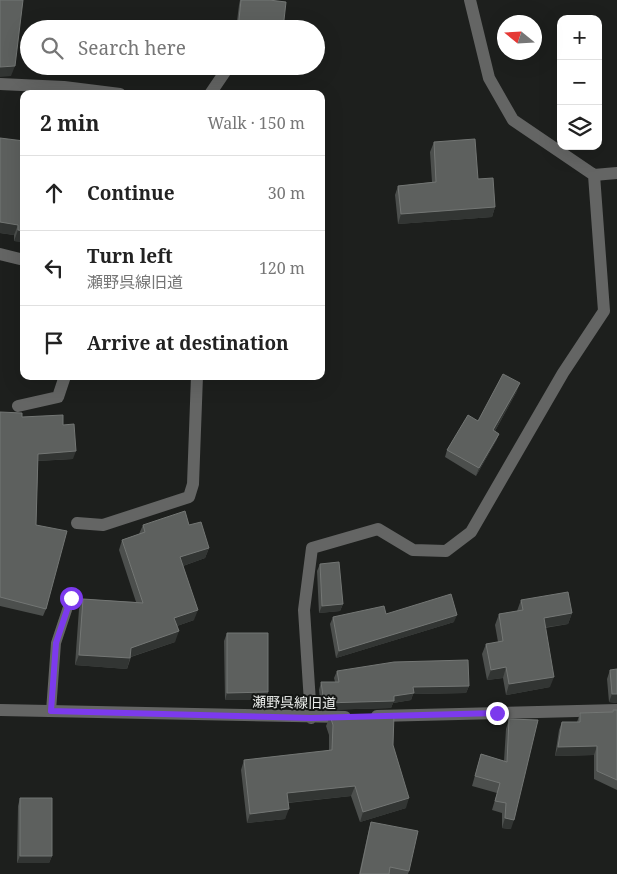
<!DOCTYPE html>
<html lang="en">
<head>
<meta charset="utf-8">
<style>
	body { margin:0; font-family:"Noto Serif","Noto Sans JP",serif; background:#f6f6f6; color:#222 }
	.controls { position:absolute; right:15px; top:15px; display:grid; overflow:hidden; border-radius:10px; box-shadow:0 5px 20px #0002 }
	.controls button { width:45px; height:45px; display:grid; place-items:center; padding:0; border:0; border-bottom:1px solid #e0e0e0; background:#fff; color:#222; font:25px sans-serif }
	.compass { position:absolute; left:497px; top:15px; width:45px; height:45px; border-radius:50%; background:#fff; box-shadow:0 5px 20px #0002; rotate:288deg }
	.stop { position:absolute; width:15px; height:15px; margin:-11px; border:4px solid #7c3aed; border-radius:50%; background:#fff }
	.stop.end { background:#7c3aed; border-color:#fff; box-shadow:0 1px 5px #0008 }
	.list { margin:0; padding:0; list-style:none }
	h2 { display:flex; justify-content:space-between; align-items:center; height:65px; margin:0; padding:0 20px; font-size:21px }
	h2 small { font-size:16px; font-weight:400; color:#767676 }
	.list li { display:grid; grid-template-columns:32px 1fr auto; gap:15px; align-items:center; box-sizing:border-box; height:75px; padding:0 20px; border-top:1px solid #e0e0e0 }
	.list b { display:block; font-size:19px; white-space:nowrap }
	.list p { margin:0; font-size:16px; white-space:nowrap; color:#767676 }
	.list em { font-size:16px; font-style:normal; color:#767676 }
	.icon { flex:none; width:28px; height:28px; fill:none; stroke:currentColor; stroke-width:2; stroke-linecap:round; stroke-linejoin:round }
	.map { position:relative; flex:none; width:617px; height:874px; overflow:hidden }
	.search { position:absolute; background:#fff; box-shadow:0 5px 20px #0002; left:20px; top:20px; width:305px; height:55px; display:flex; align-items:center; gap:12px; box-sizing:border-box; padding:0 18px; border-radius:28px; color:#767676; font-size:19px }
	.panel { position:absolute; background:#fff; box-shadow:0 5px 20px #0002; left:20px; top:90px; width:305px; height:290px; border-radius:10px }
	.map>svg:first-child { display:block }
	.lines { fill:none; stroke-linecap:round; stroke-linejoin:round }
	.service { stroke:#646564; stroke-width:10 }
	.minor { stroke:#646564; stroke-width:12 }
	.wall { fill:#4c4f4d }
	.shaded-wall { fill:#323533 }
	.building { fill:#5d605e; stroke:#737674 }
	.route { stroke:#7c3aed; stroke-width:6 }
	.labels { text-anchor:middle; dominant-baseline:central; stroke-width:4; stroke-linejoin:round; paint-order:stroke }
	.street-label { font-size:14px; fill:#ebedeb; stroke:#141614 }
</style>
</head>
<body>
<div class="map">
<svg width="617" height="874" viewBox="0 0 617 874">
	<rect width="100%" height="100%" fill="#1d1f1d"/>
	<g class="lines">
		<path class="service" d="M51 711 56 643 71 598"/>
		<path class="minor" d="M470 0 489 78 513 120 594 175
			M0 84 64 87 120 94
			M210 94 229 66
			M0 254 24 260
			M18 406 58 397 65 376
			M77 523 103 525 189 497 193 484 197 376
			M0 710 345 717
			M377 716 617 710
			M311 718 304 610 312 548 378 529 413 550 446 551 471 532 563 373 604 311 594 175 617 173"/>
	</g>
	<path class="wall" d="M240 0H269L283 29H236L239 5Z
		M0 138 24 242 14 241V235L0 233Z
		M434 142 478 179 495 207 492 217 398 224 395 195 398 186 432 182 430 152Z
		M517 391 495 431 499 434 496 441 476 476 445 457 447 450 478 421Z
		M0 412 22 417 63 425 73 459 38 461 36 525 46 609 43 616 0 606Z
		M143 525H189L209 548 205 558 183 566 194 620 177 626 175 642 131 657 127 669 75 665 79 609 83 599 136 602 119 550 122 540 139 534Z
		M320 564 343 604 340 611 319 613 317 571Z
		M521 600 572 613 568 624 545 628 550 687 506 695 503 678 487 680 482 654 486 644 498 642 495 625 499 614 517 611Z
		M386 614 454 622 336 658 330 624 333 617Z
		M227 633 268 692 265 700H225L224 641Z
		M610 670 617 703 609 702 607 679Z
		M337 671 469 686 466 693 413 694 411 700 393 703 391 708 321 710 319 690 321 682H335L334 678Z
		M613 710H617V790L594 779V755L555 756 559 730 562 722H577L580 713 612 712Z
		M330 716 393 745 406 808 360 822 351 796 288 803 285 819 247 823 241 770 244 760 329 751V735L326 726Z
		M509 719 511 829 502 828V813L492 810 497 793 472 786 481 754 504 761 506 729Z
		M20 798 52 856 49 863H17L18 806Z
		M371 822 409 871 408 874H359L369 829Z"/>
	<path class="shaded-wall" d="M15 66 11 76 0 77V67Z
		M495 207 492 217 398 224 401 214Z
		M0 222 18 225 14 235 0 233Z
		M18 230 24 231V242L14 241Z
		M520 383 517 391 491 438 493 430Z
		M499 434 496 441 476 476 479 468Z
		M76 451 73 459 35 461 38 454Z
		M209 548 205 558 177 568 180 557Z
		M343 604 340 611 319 613 322 606Z
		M198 610 194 620 171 628 174 618Z
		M572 613 568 624 540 628 544 618Z
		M457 615 454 622 336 658 339 651Z
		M179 631 175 642 127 658 131 648Z
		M79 655 130 658 127 669 75 665Z
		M506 667 503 678 487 680 491 670Z
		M554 677 550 687 506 695 509 684Z
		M469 686 466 693 413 694 411 700 393 703 391 708 321 710 324 703 394 696 413 687Z
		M268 692 265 700H225L227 693Z
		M612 694H617V703L609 702Z
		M597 746 594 755 555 756 558 747Z
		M355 786 351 796 284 803 287 793Z
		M409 798 406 808 360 822 363 812Z
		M289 809 285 819 247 823 250 814Z
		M505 818 514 820 511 829 502 828Z
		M20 856H52L49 863H17Z"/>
	<path class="building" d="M0 0H23L15 66 0 67Z
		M241 0H269L286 2 283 29H238Z
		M0 138 24 141V231L18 230V225L0 222Z
		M475 139 478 179 493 178 495 207 401 214 398 186 436 182 434 142Z
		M503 374 520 383 493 430 499 434 479 468 447 450 468 415 478 421Z
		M0 412 22 413V417L63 415V425L74 424 76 451 38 454 36 525 67 531 46 609 0 597Z
		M185 511 189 525 201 522 209 548 180 557 198 610 174 618 179 631 131 648 130 658 79 655 83 599 143 603 122 540 145 532 143 525Z
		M339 562 343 604 322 606 320 564Z
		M568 592 572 613 544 618 554 677 509 684 506 667 491 670 486 644 503 641 499 614 523 610 521 600Z
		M451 594 457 615 339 651 333 617 384 606 386 614Z
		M227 633H268V692L227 693Z
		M468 660 469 686 413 687 414 693 394 696V701L324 703 321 682H339L337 671 394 662Z
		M617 669V694H612L610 670Z
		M613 710H617V780L597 771V746L558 747 562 722H580V713L613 712Z
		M394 714 393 745 409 798 363 812 355 786 287 793 289 809 250 814 244 760 332 750 333 725 330 716Z
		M509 719 538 720 514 820 505 818 506 803 495 801 500 783 475 776 481 754 507 762Z
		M20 798H52V856H20Z
		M371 822 418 831 409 871 390 867 389 874H360Z"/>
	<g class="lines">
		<path class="route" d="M71 598 56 643 51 711 311 718 497 713"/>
	</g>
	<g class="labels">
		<g class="street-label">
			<text transform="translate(294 702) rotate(1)">瀬野呉線旧道</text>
		</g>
	</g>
</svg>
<div class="controls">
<button>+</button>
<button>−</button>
<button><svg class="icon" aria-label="layers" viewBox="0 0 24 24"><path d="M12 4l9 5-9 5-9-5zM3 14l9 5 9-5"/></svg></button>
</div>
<svg class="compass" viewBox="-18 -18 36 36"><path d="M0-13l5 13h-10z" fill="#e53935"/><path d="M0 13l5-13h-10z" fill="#767676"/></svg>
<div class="stop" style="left:71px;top:598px"></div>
<div class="stop end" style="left:497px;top:713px"></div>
<div class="search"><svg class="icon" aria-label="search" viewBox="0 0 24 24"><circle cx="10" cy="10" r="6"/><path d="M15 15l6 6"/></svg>Search here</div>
<section class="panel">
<h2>2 min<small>Walk · 150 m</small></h2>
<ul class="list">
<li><svg class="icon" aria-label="ahead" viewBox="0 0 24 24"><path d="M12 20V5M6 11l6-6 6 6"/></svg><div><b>Continue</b></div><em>30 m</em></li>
<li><svg class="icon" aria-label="left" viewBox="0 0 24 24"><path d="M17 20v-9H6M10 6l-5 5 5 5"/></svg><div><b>Turn left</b><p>瀬野呉線旧道</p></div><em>120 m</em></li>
<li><svg class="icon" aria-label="arrive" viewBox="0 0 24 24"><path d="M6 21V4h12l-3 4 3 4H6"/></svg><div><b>Arrive at destination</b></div></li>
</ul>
</section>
</div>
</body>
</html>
